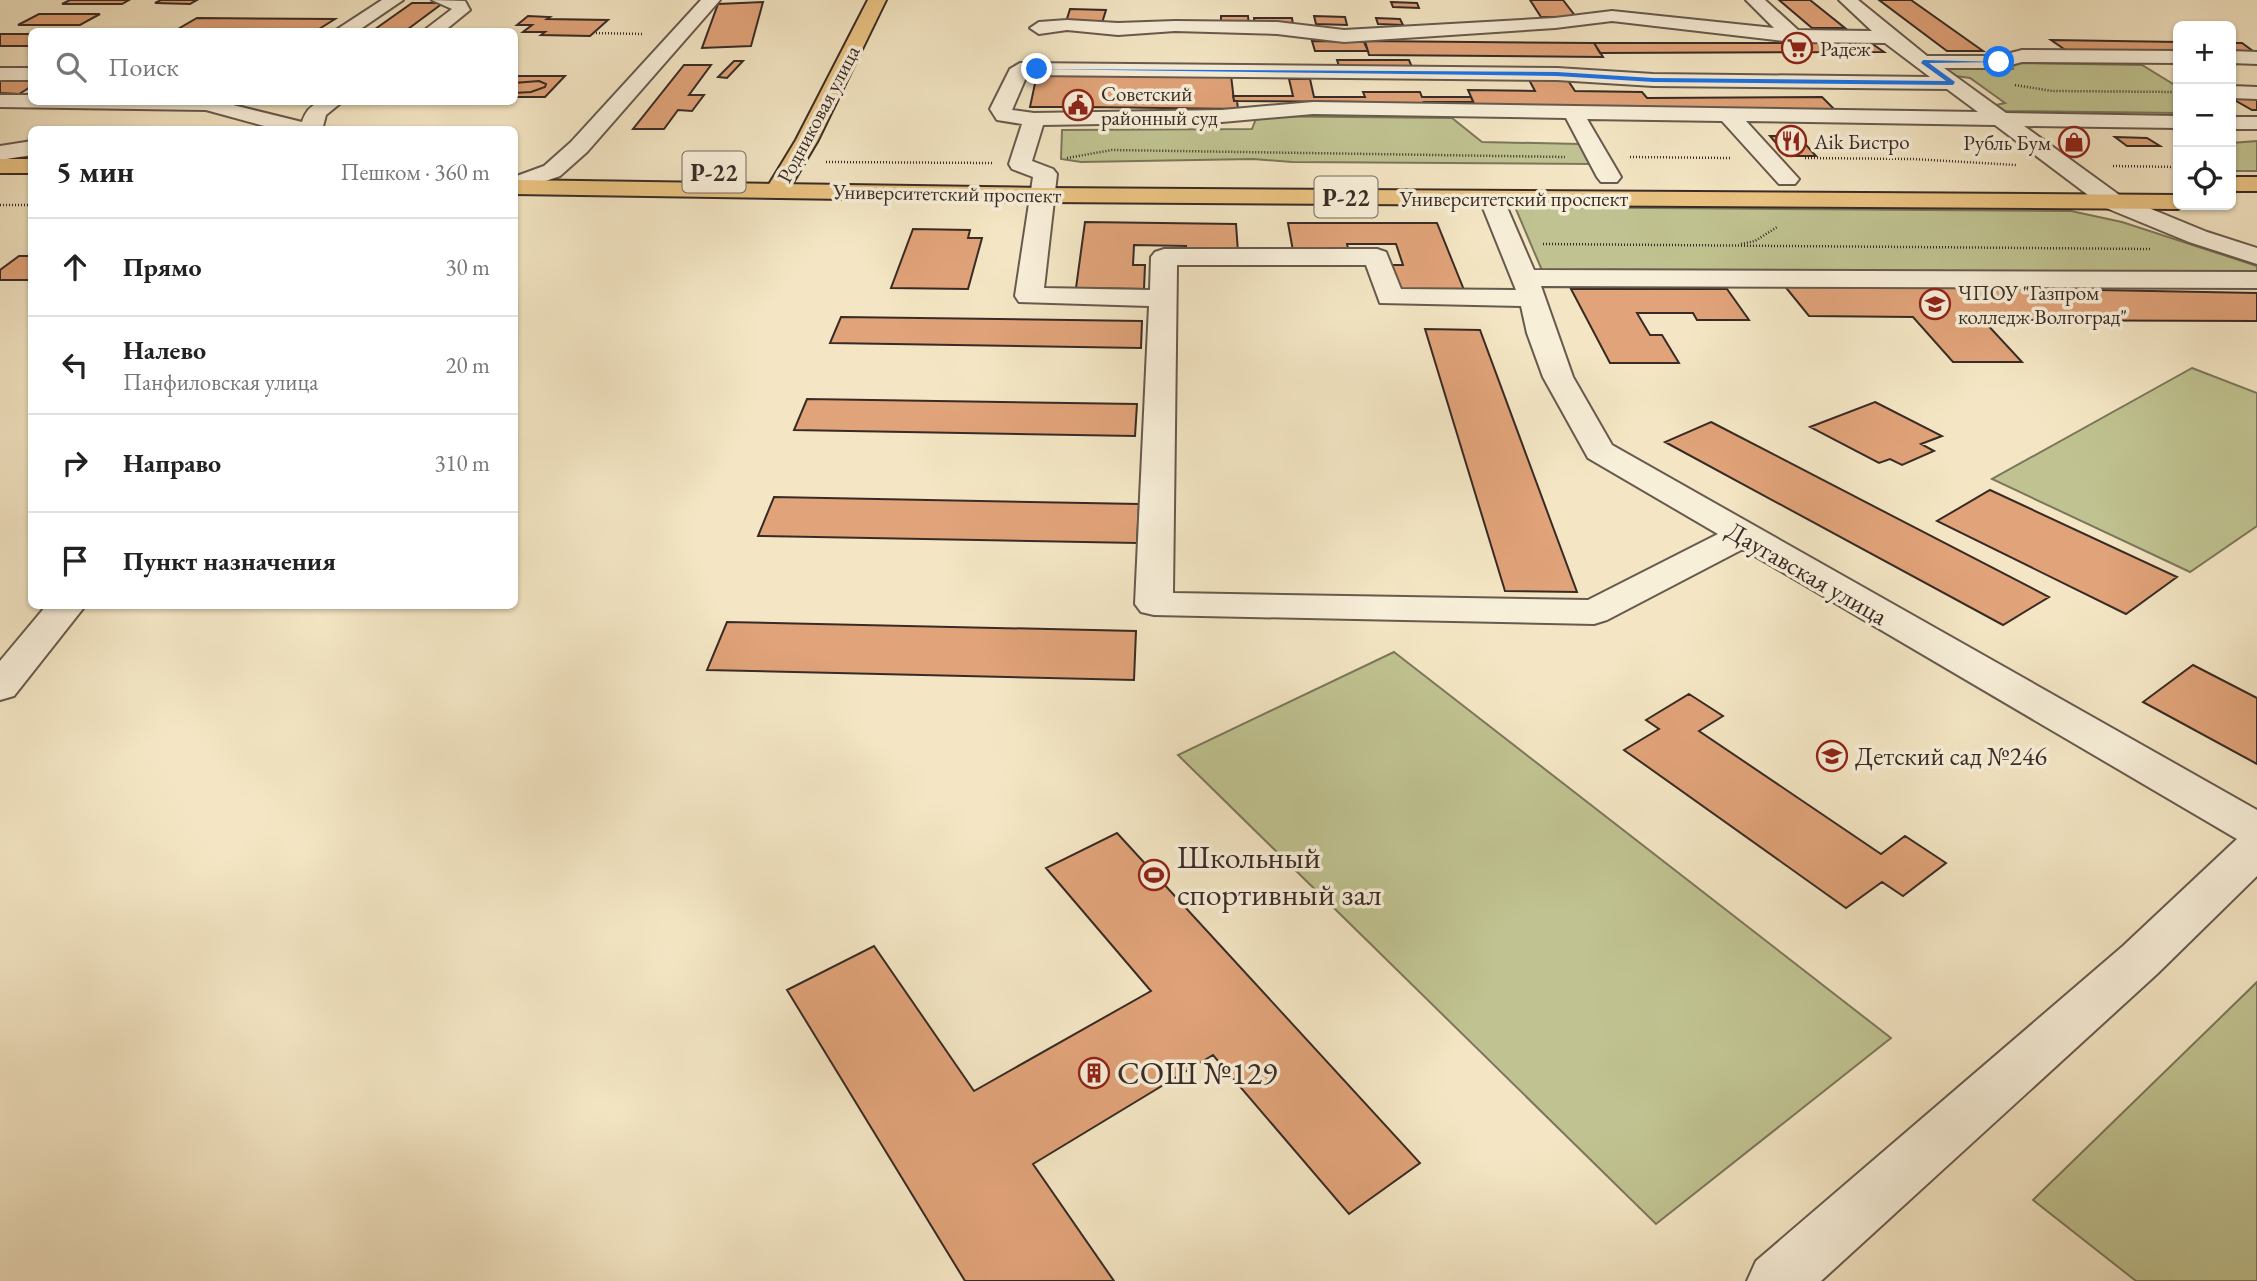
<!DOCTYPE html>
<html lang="ru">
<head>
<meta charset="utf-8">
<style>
	body { margin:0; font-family:"EB Garamond",serif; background:#f2f2f2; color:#222 }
	.controls { position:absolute; right:21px; top:21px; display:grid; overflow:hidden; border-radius:10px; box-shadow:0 2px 5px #0004 }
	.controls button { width:63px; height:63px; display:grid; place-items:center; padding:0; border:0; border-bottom:2px solid #e0e0e0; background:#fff; color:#222; font:35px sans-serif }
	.stop { position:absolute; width:21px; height:21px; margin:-16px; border:5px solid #1a73e8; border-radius:50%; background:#fff }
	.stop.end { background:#1a73e8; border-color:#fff; box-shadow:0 2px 7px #0008 }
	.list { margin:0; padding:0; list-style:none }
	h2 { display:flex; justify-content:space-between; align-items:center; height:91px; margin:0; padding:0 28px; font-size:30px }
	h2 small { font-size:23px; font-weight:400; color:#767676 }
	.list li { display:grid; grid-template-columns:46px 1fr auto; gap:21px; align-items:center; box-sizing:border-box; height:98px; padding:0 28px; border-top:2px solid #e0e0e0 }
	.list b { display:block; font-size:26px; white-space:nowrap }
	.list p { margin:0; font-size:23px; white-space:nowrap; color:#767676 }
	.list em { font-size:23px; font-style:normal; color:#767676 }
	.icon { flex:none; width:38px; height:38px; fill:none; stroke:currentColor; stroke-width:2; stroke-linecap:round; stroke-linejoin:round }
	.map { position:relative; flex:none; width:2257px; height:1281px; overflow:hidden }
	.search { position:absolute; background:#fff; box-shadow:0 2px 5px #0004; left:28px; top:28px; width:490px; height:77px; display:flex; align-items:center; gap:18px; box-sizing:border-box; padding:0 24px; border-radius:10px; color:#767676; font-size:26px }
	.panel { position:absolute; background:#fff; box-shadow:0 2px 5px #0004; left:28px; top:126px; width:490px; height:483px; border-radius:10px }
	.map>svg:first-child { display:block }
	.green { fill:#c0c391; stroke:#7c775c; stroke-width:2 }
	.building { fill:#e1a379; stroke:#382b26; stroke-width:2 }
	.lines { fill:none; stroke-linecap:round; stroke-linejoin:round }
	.minor-casing { stroke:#675a4e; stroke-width:4 }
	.major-casing { stroke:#382b26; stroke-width:4 }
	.highway-casing { stroke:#382b26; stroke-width:4 }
	.path { stroke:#382b26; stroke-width:2.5; stroke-dasharray:1 2; stroke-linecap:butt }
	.minor { fill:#f8efd9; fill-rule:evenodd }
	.major { fill:#eac382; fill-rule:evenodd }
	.highway { fill:#eac382; fill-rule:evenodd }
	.route { fill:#1a73e8 }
	.labels { text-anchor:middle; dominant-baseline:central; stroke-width:7; stroke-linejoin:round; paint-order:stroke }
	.far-poi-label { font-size:21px; fill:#382b26; stroke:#f8efd9; text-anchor:start }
	.far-street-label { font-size:21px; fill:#382b26; stroke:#f8efd9 }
	.shield { fill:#f8efd9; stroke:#72665c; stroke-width:2 }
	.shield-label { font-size:24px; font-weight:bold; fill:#382b26 }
	.street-label { font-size:26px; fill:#382b26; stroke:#f8efd9 }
	.poi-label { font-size:26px; fill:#382b26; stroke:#f8efd9; text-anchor:start }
	.near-poi-label { font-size:32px; fill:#382b26; stroke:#f8efd9; text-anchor:start }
</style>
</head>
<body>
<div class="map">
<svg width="2257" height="1281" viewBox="0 0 2257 1281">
	<rect width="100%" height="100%" fill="#f4e6c4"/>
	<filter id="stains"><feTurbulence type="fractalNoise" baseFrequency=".00286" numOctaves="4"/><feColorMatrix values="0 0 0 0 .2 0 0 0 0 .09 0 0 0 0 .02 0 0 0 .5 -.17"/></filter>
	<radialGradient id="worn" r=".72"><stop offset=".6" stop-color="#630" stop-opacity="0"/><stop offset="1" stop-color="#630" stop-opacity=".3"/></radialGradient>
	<path class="green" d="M2021 63 2142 65 2178 87V113L2005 111 1996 105 2005 103 1970 78 1956 76 1946 69H2014L2010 67Z
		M1257 116 1452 118 1482 142 1580 144 1590 164 1292 162 1253 159 1081 162 1061 159 1062 130 1252 129Z
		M2257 141V171H2231V143Z
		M1515 207 2071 211 2122 222 2257 266V275H1544Z
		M2192 368 2257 393V526L2190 572 1992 479Z
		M1394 652 1891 1038 1656 1224 1178 755Z
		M2257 982V1281H2136L2033 1200Z"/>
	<path class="building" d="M70 0H129L122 4H62Z
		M161 0H197L190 4 155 3Z
		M1530 0H1563L1576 17H1541Z
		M1779 0H1810L1845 28H1812Z
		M1879 0H1911L1983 51H1947Z
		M763 2 751 46 702 48 718 4Z
		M1391 2 1417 3 1419 8 1393 7Z
		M412 3H443L404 32H371Z
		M1070 9 1106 10 1102 23 1066 22Z
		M39 14H100L80 25H18Z
		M528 16 550 17 547 19 608 20 590 36 541 35 545 32H523L532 25H517Z
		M1221 16H1248L1249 26H1221Z
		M1314 16 1345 17 1347 25 1316 24Z
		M197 18 335 19 319 29H178Z
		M1254 18H1292L1293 25H1255Z
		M1376 18 1400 19 1403 25 1378 24Z
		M0 34H32V46H0Z
		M2051 40 2178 42V53L2067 51Z
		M1312 41 1364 42 1368 51H1315Z
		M1365 41 1594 43 1603 57 1369 55Z
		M1594 43H1871L1884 52 1600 53Z
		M2231 43H2242L2257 54 2231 53Z
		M1337 60H1409L1414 72H1341Z
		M734 61H743L727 78 718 77Z
		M684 65H711L689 95H704L692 111 678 110 664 129H633Z
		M1037 74 1231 75 1234 101H1237L1238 109 1088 107V110H1068L1069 107H1030Z
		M514 76H565L545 97H514Z
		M1527 76H1565L1575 91 1642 92 1647 98 1822 97 1836 111 1476 108 1468 90 1535 91Z
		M1289 79H1310L1314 97H1365L1363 92H1420L1422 97H1471L1473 102H1424L1427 108H1369L1367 102 1234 101 1233 96H1293Z
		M0 81H32V86L19 94 0 93Z
		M539 81 546 84 545 87 531 92 514 93V83Z
		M2231 98H2257V110H2252Z
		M1770 136H1798L1816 156H1787Z
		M2115 137 2147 138 2160 146H2127Z
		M1085 222 1236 224 1238 252H1186V246L1134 245 1133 265H1145L1144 289 1076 288Z
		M1288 223H1437L1464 290H1397L1389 265H1403L1396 244H1347L1349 252 1293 251Z
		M913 229 970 230 968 238H982L968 289 891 288Z
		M19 256H32V280H0V270Z
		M1783 284 2257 293V321L1983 320 2022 362H1953L1913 317 1809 316Z
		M1571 289H1727L1749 320H1697L1693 313H1637L1650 335H1662L1679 363H1610Z
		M841 317 1142 321 1141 348 830 343Z
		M1425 329 1480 330 1577 592 1505 591Z
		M807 399 1137 404 1135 436 794 430Z
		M1875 402 1942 436 1921 444 1934 451 1902 465 1890 459 1879 463 1810 427Z
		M1711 422 2049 597 2003 625 1665 442Z
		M1990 490 2177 577 2126 614 1937 521Z
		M774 497 1139 504 1137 543 758 536Z
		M727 622 1136 631 1134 680 707 670Z
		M2193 665 2257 698V764L2143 702Z
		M1689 694 1723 716 1699 731 1881 854 1905 836 1946 863 1903 896 1882 882 1846 908 1624 750 1659 729 1646 720Z
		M1117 833 1420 1163 1349 1214 1213 1055 1033 1164 1114 1281H965L787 990 874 946 974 1091 1151 991 1046 868Z"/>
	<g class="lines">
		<g class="minor-casing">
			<path id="minor" d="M382 0H403L356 32H333Z
				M432 0 465 1 470 10 443 32H422L452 9Z
				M701 0H720L587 152 560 176 514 192V177L544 166 571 142Z
				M1746 0H1765L1798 30 1872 31 1839 0H1858L1927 56H1999L2022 50 2178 51V63L2022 62 1999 68H1944L2006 113 2178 116V128L2024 126 2122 197 2207 232 2257 248V264L2189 242 2104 207 1995 125 1746 121 1799 179 1795 184H1779L1722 121 1587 119 1621 177 1617 182H1601L1597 177 1566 118 1313 114 1222 122 1043 125 1032 161 1053 169 1057 174 1044 288 1150 290 1151 257 1155 252 1164 249H1377L1386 252 1401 289 1516 290 1479 198 1483 193H1499L1503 198 1534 270 2257 272V288L1541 286 1573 377 1612 445 2257 810V876L2157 974 1821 1281H1747L1756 1261 2123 946 2237 839 1743 549 1607 620 1594 624 1154 615 1141 612 1135 604 1149 306 1019 302 1015 296 1033 177 1012 169 1009 164 1022 124 997 120 990 109 1010 69 1020 63 1557 68 1653 74 1930 77 1885 43 1793 42 1612 21 1555 28 1344 42 1277 34 1175 31 1118 35 1067 30 1039 34 1030 28 1039 22 1067 20 1118 23 1175 21 1277 22 1344 30 1555 18 1612 11 1774 28ZM1027 75 1557 80 1653 86 1947 89 1978 112 1313 102 1222 110 1034 113 1012 110ZM1177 265H1366L1380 303 1521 306 1527 333 1543 377 1588 458 1718 534 1588 600 1173 593Z
				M2231 51 2257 52V64L2231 63Z
				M0 68H32V80H0Z
				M2231 86 2257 87V99L2231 98Z
				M0 95H32V102H221L302 122C309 101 323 100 342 102L326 115 322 130H279L206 110 0 107Z
				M2231 117H2257V129H2231Z
				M32 141V155L0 160V146Z
				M46 606H85L14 696 0 700V661Z"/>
		</g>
		<g class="major-casing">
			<path id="major" d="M868 0H886L818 140 785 196H769L765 191 796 140Z"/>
		</g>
		<g class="highway-casing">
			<path id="highway" d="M0 159H32V173H0Z
				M2231 177H2257V191H2231Z
				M514 180 1043 188 2178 195V205H2188L2178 209 1043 202 514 194Z"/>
		</g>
		<path class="path" d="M593 33 644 34
			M2015 85 2052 91 2178 92
			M1630 157 1730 158
			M1067 158 1112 150 1565 157
			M1805 158 1913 159 2016 165
			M826 162 992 163
			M2113 166 2178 167
			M0 205H32
			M1543 244 2150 249
			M1741 244 1755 241 1777 227"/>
		<use href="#minor" class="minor"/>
		<use href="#major" class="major"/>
		<use href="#highway" class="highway"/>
	</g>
	<path class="route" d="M1923 60 2002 62 1929 63 1955 82 1953 85 1653 82 1557 76 1034 69 1557 72 1653 78 1946 81 1921 63Z"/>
	<defs>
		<g id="supermarket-ring" transform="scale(1.575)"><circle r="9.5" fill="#f8efd9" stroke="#8f2418" stroke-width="1.5"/><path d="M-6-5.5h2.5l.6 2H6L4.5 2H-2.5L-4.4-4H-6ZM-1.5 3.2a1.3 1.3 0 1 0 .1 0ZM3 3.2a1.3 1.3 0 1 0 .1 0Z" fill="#8f2418"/></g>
		<g id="civic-ring" transform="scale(1.575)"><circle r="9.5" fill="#f8efd9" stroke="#8f2418" stroke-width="1.5"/><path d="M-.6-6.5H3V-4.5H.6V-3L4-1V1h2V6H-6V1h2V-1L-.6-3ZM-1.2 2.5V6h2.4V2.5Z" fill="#8f2418"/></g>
		<g id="restaurant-ring" transform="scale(1.575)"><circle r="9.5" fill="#f8efd9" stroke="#8f2418" stroke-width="1.5"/><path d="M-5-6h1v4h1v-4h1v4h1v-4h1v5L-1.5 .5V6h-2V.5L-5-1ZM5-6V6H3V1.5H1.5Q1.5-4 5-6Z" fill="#8f2418"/></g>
		<g id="shop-ring" transform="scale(1.575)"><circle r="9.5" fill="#f8efd9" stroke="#8f2418" stroke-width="1.5"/><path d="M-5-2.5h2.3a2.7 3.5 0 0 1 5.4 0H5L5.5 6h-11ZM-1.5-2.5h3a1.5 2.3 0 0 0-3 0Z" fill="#8f2418"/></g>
		<g id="university-ring" transform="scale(1.575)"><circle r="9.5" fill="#f8efd9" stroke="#8f2418" stroke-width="1.5"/><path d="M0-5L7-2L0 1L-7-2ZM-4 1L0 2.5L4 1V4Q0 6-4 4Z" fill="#8f2418"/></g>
		<g id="school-ring" transform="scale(1.575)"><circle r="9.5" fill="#f8efd9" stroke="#8f2418" stroke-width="1.5"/><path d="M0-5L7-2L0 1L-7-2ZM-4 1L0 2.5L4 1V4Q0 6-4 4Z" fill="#8f2418"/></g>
		<g id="stadium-ring" transform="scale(1.575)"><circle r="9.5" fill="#f8efd9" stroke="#8f2418" stroke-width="1.5"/><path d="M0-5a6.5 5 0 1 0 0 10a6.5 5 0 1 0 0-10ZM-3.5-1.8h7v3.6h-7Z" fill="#8f2418"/></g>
		<g id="building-ring" transform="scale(1.575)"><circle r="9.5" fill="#f8efd9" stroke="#8f2418" stroke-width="1.5"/><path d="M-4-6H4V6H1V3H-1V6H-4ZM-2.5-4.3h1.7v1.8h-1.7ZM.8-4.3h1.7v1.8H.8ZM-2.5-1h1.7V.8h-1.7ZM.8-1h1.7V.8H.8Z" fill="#8f2418"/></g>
	</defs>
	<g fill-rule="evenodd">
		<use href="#supermarket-ring" x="1797" y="48"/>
		<use href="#civic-ring" x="1078" y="105"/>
		<use href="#restaurant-ring" x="1791" y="141"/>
		<use href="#shop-ring" x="2074" y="142"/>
		<use href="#university-ring" x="1935" y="304"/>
		<use href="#school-ring" x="1832" y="756"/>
		<use href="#stadium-ring" x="1154" y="875"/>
		<use href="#building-ring" x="1094" y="1073"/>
	</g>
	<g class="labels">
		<g class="far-poi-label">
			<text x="1820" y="48">Радеж</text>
			<text x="1101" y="93">Советский<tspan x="1101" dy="24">районный суд</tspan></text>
			<text x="1814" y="141">Aik Бистро</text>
			<text x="2051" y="142" text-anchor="end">Рубль Бум</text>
			<text x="1958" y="292">ЧПОУ "Газпром<tspan x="1958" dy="24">колледж Волгоград"</tspan></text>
		</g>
		<g class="far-street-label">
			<text transform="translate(818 114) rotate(-62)">Родниковая улица</text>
			<text transform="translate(947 193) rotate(1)">Университетский проспект</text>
			<text x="1514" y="198">Университетский проспект</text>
		</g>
		<g class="shield">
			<rect x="682.5" y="151.5" width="63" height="41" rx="5"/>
			<rect x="1314.5" y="176.5" width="63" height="41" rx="5"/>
		</g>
		<g class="shield-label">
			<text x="714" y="172">Р-22</text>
			<text x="1346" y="197">Р-22</text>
		</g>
		<g class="street-label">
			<text transform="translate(1807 573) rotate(30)">Даугавская улица</text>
		</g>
		<g class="poi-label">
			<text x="1855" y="756">Детский сад №246</text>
		</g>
		<g class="near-poi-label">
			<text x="1177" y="857">Школьный<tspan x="1177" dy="37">спортивный зал</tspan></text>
			<text x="1117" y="1073">СОШ №129</text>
		</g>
	</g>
	<rect width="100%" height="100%" filter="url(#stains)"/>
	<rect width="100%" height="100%" fill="url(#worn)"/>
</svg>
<div class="controls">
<button>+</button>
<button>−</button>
<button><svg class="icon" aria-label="locate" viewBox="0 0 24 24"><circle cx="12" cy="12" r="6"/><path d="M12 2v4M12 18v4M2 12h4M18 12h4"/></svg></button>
</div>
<div class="stop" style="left:1999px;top:62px"></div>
<div class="stop end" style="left:1037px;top:69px"></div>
<div class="search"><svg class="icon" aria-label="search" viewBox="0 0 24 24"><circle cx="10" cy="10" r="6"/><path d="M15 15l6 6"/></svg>Поиск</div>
<section class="panel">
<h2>5 мин<small>Пешком · 360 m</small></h2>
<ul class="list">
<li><svg class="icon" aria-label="ahead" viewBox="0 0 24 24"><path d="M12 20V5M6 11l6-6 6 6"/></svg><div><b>Прямо</b></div><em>30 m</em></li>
<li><svg class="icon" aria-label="left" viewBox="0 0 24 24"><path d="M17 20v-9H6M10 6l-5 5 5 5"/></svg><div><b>Налево</b><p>Панфиловская улица</p></div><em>20 m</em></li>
<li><svg class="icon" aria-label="right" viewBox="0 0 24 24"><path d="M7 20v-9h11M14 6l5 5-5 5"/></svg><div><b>Направо</b></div><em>310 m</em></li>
<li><svg class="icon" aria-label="arrive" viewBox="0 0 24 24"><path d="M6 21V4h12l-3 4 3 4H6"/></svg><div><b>Пункт назначения</b></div></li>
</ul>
</section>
</div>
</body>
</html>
